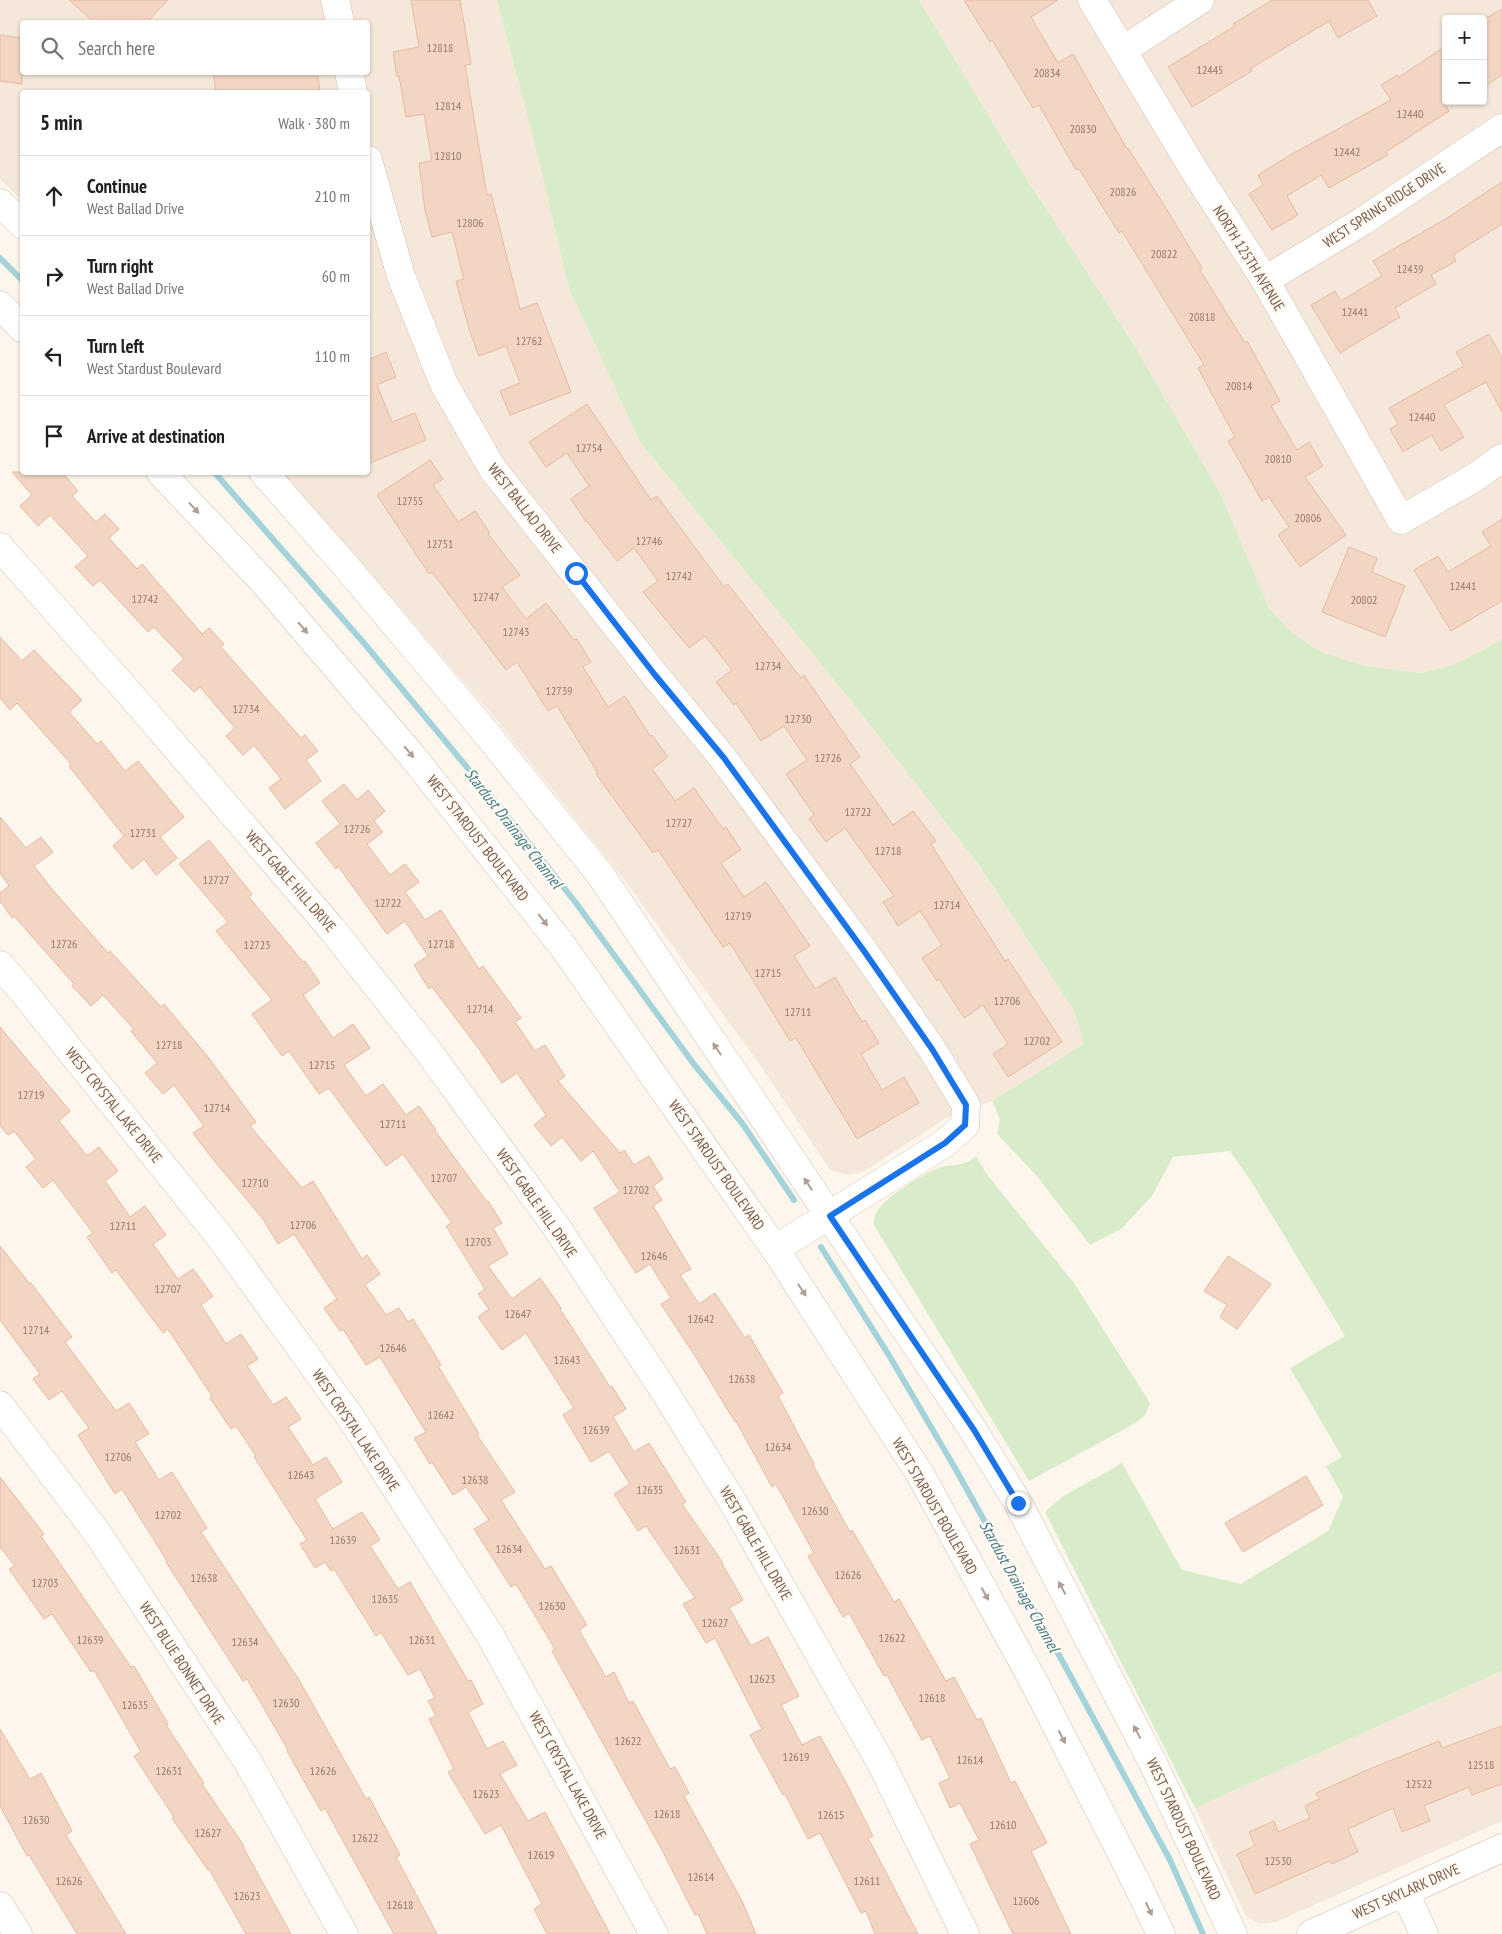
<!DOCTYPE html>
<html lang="en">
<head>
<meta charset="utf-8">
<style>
	body { margin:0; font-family:"PT Sans Narrow",sans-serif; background:#f2f2f2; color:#202124 }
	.controls { position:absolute; right:15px; top:15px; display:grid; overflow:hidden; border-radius:5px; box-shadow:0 1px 4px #0004 }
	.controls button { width:45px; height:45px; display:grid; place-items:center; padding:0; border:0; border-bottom:1px solid #e0e0e0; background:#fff; color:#202124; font:25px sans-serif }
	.stop { position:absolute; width:15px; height:15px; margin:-11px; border:4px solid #1a73e8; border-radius:50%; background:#fff }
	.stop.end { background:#1a73e8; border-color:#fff; box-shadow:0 1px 5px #0008 }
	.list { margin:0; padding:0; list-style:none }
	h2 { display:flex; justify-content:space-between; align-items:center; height:65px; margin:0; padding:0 20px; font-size:21px }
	h2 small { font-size:16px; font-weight:400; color:#757577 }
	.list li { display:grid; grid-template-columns:32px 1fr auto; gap:15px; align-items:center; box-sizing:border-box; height:80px; padding:0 20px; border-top:1px solid #e0e0e0 }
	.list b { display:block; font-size:19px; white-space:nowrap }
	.list p { margin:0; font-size:16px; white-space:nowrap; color:#757577 }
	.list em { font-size:16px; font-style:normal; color:#757577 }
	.icon { flex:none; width:28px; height:28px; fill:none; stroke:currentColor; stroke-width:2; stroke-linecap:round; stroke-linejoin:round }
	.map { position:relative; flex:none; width:1502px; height:1934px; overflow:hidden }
	.search { position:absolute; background:#fff; box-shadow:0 1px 4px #0004; left:20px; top:20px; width:350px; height:55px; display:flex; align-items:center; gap:12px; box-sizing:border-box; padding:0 18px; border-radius:5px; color:#757577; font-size:19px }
	.panel { position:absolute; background:#fff; box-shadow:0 1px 4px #0004; left:20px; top:90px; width:350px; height:385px; border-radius:5px }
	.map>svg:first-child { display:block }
	.residential { fill:#f5e8da; fill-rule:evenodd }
	.green { fill:#d8ecc9 }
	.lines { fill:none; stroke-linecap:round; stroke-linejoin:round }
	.stream { stroke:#a5d3da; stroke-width:6 }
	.building { fill:#f3d5c3; stroke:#e6bba3 }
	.minor-casing { stroke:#d1beb0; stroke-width:29 }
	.minor { stroke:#fff; stroke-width:28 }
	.oneway { fill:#af9d94 }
	.route { stroke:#1a73e8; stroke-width:6 }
	.labels { text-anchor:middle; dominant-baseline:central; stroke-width:5; stroke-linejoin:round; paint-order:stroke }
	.number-label { font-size:12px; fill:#987a6a }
	.street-label { font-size:15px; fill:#7a5c4d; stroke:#fffaf3 }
	.water-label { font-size:16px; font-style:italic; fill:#437c86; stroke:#fffaf3 }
</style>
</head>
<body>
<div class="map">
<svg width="1502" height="1934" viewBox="0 0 1502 1934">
	<rect width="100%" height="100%" fill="#fdf6ec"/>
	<path class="residential" d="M0 0H497L534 141 569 288 640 442 860 712 979 865 1075 1012 1085 1044 992 1101 946 1118 863 1172 848 1175 830 1170 758 1062 622 877 494 717 363 564 282 473 368 472V92H22V201L0 179ZM22 22H368V72H22Z
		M919 0H1502V638L1483 650 1453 665 1422 673 1365 666 1321 652 1292 633 1269 608 1220 493 1131 340 1026 178ZM1446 19H1483V101H1446Z
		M1502 1671V1821L1276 1922 1260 1924 1246 1916 1195 1808Z"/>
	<path class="green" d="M497 0H919L1026 178 1131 340 1220 493 1269 608 1292 633 1321 652 1365 666 1422 673 1453 665 1483 650 1502 638V1671L1195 1808 1045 1512 1062 1497 1122 1463 1182 1570 1241 1584 1328 1531 1343 1497 1326 1466 1342 1457 1290 1368 1345 1336 1254 1186 1230 1151 1173 1157 1152 1196 1121 1229 1090 1245 1036 1175 997 1134 1000 1119 992 1101 1084 1044 1075 1012 979 865 860 712 640 442 569 288 534 141Z
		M976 1156 986 1173 1074 1283 1150 1403 1145 1415 1134 1424 1029 1481 874 1225C874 1221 874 1216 876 1213 882 1199 924 1173 939 1168 956 1162 960 1169 976 1156Z"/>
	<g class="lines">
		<path class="stream" d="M0 258 22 280
			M214 472 363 642 505 813 576 903 693 1063 742 1123 794 1200
			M821 1247 890 1357 955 1468 1064 1664 1170 1860 1203 1934"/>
	</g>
	<path class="building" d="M69 0H168L147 22H94Z
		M411 0H460L471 64 465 65 487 195 491 194 520 309 537 303 571 392 510 415 500 391 520 383 506 346 479 356 470 332 456 281 464 279 452 232 432 237 425 210 419 163 432 161 424 114 406 117 399 76 397 77 393 52 419 47Z
		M964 0H1058L1031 17 1058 63 1073 54 1127 149 1128 148 1169 213 1202 268 1200 270 1245 343 1247 341 1280 401 1271 406 1297 450 1309 442 1323 466 1305 477 1346 535 1300 567 1278 535 1289 527 1269 497 1262 501 1228 441 1235 437 1198 368 1204 365 1122 231 1119 233 1079 169 1076 170 1039 105 1033 108 992 40 990 42Z
		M1272 0H1368L1377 16 1338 38 1329 21 1250 69 1252 71 1192 107 1168 67 1235 26 1233 24Z
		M1502 9V75L1483 87V20Z
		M0 35 22 38V84L0 81Z
		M1446 46V106L1449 111 1386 152 1388 155 1329 188 1321 175 1287 196 1298 215 1272 230 1249 194 1263 185 1258 175 1290 155 1391 100 1381 85 1397 75 1399 77Z
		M213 72H317L320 92H216Z
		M1502 182V224L1453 255 1456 261 1431 275 1436 284 1395 308 1400 317 1340 353 1311 305 1335 291 1341 301 1382 276 1373 261 1447 218Z
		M1489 334 1502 357V412L1486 382 1444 405 1464 437 1441 451 1432 435 1403 452 1390 429 1398 424 1389 408 1464 366 1456 352Z
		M386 352 396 377 377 385 392 422 415 413 426 440 368 464V360Z
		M587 404 651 500 657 496 724 587 728 584 801 678 804 675 860 757 850 764 893 825 913 811 936 841 931 844 1005 961 1008 959 1062 1042 1008 1077 993 1054 1008 1044 983 1005 964 1018 939 979 937 981 922 958 942 945 920 911 898 926 883 902 894 896 845 828 826 842 809 819 814 815 786 774 807 760 784 726 761 741 736 703 734 705 716 682 732 670 705 636 689 648 643 592 658 581 634 548 617 561 587 521 586 522 571 499 589 486 567 453 546 467 529 442Z
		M430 460 443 479 433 485 458 522 475 511 490 533 488 534 520 575 502 587 526 619 546 603 574 640 577 639 591 662 583 667 608 707 625 696 650 736 652 735 668 757 652 769 675 801 694 788 723 829 726 827 741 850 721 863 744 897 766 882 810 946 794 956 815 989 835 977 862 1022 865 1020 879 1043 861 1054 882 1090 904 1077 919 1103 857 1139 796 1038 790 1041 730 943 723 947 658 850 653 853 596 774 598 773 557 706 548 711 517 662 506 670 432 572 429 574 377 495Z
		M12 472H62L78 491 72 496 96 522 105 514 119 529 109 538 137 569 142 564 202 634 209 628 224 644 221 647 301 738 305 735 318 751 306 760 321 781 285 809 269 788 281 779 254 745 243 755 226 736 235 728 200 687 194 692 172 670 184 659 154 627 148 632 100 580 93 586 75 567 88 556 50 515 38 526 20 506 32 495Z
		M1502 519V601L1451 631 1414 570 1438 556 1448 572 1491 546 1482 532Z
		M1349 547 1377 558 1372 572 1405 586 1385 637 1322 612Z
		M0 637 22 661 34 650 82 700 69 712 97 744 101 741 125 771 138 761 184 817 160 837 177 858 156 875 144 859 132 869 113 846 124 836 69 766 71 764 17 703 10 710 0 698Z
		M344 784 357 800 368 790 385 811 374 821 383 832 367 844 390 875 405 864 419 882 405 892 425 920 441 910 479 969 483 966 521 1018 515 1022 535 1051 545 1045 565 1076 558 1081 620 1153 624 1150 634 1165 649 1156 663 1179 653 1186 662 1200 653 1206 691 1269 680 1275 699 1304 715 1293 745 1338 749 1335 783 1393 778 1396 814 1464 813 1465 850 1532 852 1530 894 1602 899 1599 946 1681 954 1677 977 1720 981 1718 1011 1783 1015 1781 1047 1843 1031 1851 1071 1934H1013L970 1844 979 1840 960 1803 950 1808 939 1783 950 1778 930 1736 922 1740 887 1675 884 1676 849 1613 843 1617 808 1556 814 1553 776 1484 772 1487 736 1421 735 1422 697 1359 661 1304 671 1298 650 1264 636 1273 594 1208 620 1192 593 1151 581 1161 562 1137 551 1146 534 1125 546 1115 517 1073 502 1083 479 1049 432 987 429 989 414 965 428 956 405 921 387 934 338 866 336 869 316 843 340 824 322 801Z
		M0 817 26 848 41 837 53 852 34 866 51 888 108 953 110 951 161 1007 164 1004 208 1057 256 1122 250 1126 302 1188 313 1181 362 1259 367 1255 380 1274 365 1285 386 1315 399 1308 408 1322 413 1319 441 1365 438 1366 479 1434 477 1435 515 1492 501 1500 545 1569 551 1566 587 1625 579 1630 606 1677 614 1672 629 1703 633 1701 670 1769 675 1767 689 1793 684 1796 742 1901 756 1934H707L698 1914 695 1915 662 1850 552 1651 555 1649 516 1584 511 1587 474 1529 489 1520 466 1487 453 1495 432 1462 430 1464 414 1438 426 1432 380 1357 366 1365 343 1329 340 1331 324 1308 337 1299 294 1234 278 1244 263 1219 212 1158 193 1133 204 1126 174 1085 163 1094 145 1073 157 1063 131 1031 134 1029 103 995 91 1006 72 986 74 984 14 916 12 918 0 901V893L9 886 0 873Z
		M209 840 252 894 249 897 303 962 305 961 320 983 303 995 333 1038 353 1024 370 1048 344 1065 366 1096 383 1084 406 1115 419 1106 436 1130 435 1131 487 1202 488 1201 502 1223 493 1228 508 1254 488 1266 512 1299 540 1278 561 1308 560 1309 610 1387 612 1386 626 1409 613 1417 634 1452 649 1443 686 1502 682 1504 723 1563 722 1564 743 1600 729 1608 751 1646 768 1637 799 1696 781 1705 802 1745 820 1736 843 1777 873 1836 868 1838 918 1934H875L866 1911 861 1913 820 1833 808 1839 785 1794 783 1795 750 1735 762 1729 715 1638 706 1643 683 1604 695 1598 646 1526 638 1531 614 1494 630 1484 609 1451 591 1462 563 1415 574 1408 526 1333 502 1350 478 1317 489 1309 478 1294 485 1289 446 1226 452 1223 403 1154 386 1166 329 1088 319 1094 289 1051 282 1056 252 1014 272 1000 216 931 228 922 179 864Z
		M0 1027 70 1111 59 1121 87 1156 99 1147 118 1171 105 1181 130 1217 145 1206 166 1235 153 1244 178 1279 193 1269 213 1296 201 1305 226 1344 241 1334 258 1359 247 1366 273 1405 286 1397 301 1419 288 1427 313 1465 326 1457 342 1482 315 1499 333 1529 362 1512 380 1540 370 1546 398 1589 410 1582 468 1681 471 1680 483 1704 468 1712 487 1749 503 1741 517 1765 500 1774 528 1821 545 1812 610 1934H547L534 1909 542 1904 501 1825 485 1834 448 1772 454 1769 429 1719 436 1716 428 1701 435 1698 420 1669 408 1675 381 1632 376 1636 334 1569 331 1571 325 1562 315 1568 300 1544 307 1540 254 1457 256 1456 236 1426 231 1429 210 1398 212 1396 168 1329 163 1333 116 1270 112 1273 87 1237 93 1233 53 1180 43 1188 26 1167 36 1159 14 1131 8 1135 0 1126Z
		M0 1246 30 1284 31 1283 72 1337 65 1342 116 1411 129 1403 149 1434 135 1442 159 1480 172 1472 207 1528 201 1532 299 1680 366 1799 369 1797 400 1855 396 1857 437 1934H394L325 1808 321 1811 287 1751 288 1750 247 1679 243 1681 166 1562 167 1561 122 1489 115 1494 78 1435 89 1428 62 1391 49 1400 33 1379 40 1374 0 1320Z
		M1228 1256 1271 1284 1237 1329 1220 1317 1227 1305 1204 1291Z
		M1306 1476 1323 1505 1243 1552 1225 1523Z
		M0 1477 44 1534 41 1536 131 1667 134 1666 168 1724 166 1725 204 1783 202 1784 244 1846 243 1847 291 1934H246L209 1869 208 1870 172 1818 174 1817 134 1756 141 1752 94 1670 91 1672 52 1614 44 1619 9 1569 15 1566 0 1547Z
		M1502 1726V1784L1472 1795 1469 1787 1424 1806 1430 1821 1402 1832 1393 1808 1348 1829 1358 1852 1332 1864 1330 1861 1255 1894 1237 1854 1255 1846 1249 1832 1274 1821 1278 1832 1310 1818 1305 1806 1319 1799 1316 1793 1365 1771 1439 1741 1442 1748Z
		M0 1729 30 1779 41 1773 72 1831 66 1835 126 1934H77L29 1855 27 1856 0 1806Z"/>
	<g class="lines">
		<g class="minor-casing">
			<path id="minor" d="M335 0 340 22
				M1092 0 1194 170 1265 280 1401 520 1474 478 1502 458
				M1123 50 1200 0
				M349 72 353 92
				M368 160 401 276 444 384 492 468 655 675 723 758 864 951 932 1049 966 1105 965 1125 945 1143 775 1249
				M0 203 22 224
				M1265 280 1363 221 1502 128
				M0 305 22 328
				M160 472 261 579 413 757 562 945 775 1249 920 1474 1035 1684 1137 1884 1161 1934
				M263 472 345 565 477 722 600 874 973 1430 1018 1503 1154 1765 1233 1934
				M0 547 136 701 331 928 425 1047 555 1225 663 1389 734 1504 881 1763 965 1934
				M0 965 25 994 223 1241 351 1418 490 1635 654 1934
				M0 1405 98 1534 248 1762 344 1934
				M1405 1892 1424 1934
				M0 1906 18 1934
				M1311 1934 1502 1848"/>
		</g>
		<use href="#minor" class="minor"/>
	</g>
	<defs><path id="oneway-solid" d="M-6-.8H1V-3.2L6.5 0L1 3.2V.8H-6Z" transform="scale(1.25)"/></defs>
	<g class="oneway">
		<use href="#oneway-solid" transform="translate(194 508) rotate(47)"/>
		<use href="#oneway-solid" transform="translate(303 628) rotate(50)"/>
		<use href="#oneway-solid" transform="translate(409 752) rotate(50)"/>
		<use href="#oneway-solid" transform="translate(543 920) rotate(52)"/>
		<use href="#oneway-solid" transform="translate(717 1049) rotate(-124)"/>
		<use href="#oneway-solid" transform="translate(808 1184) rotate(-124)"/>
		<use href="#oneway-solid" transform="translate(802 1290) rotate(57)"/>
		<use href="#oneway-solid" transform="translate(1062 1588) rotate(-118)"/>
		<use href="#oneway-solid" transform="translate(985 1594) rotate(61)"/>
		<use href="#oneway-solid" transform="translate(1137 1732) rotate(-118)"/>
		<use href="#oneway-solid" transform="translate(1062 1737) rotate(63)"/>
		<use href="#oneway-solid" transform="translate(1149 1909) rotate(65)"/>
	</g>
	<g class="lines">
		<path class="route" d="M576 573 655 675 724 758 864 951 932 1049 966 1105 965 1125 945 1143 830 1216 974 1430 1018 1503"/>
	</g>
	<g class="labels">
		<g class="number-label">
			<text x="440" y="47">12818</text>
			<text x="1210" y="69">12445</text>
			<text x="1047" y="72">20834</text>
			<text x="448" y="105">12814</text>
			<text x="1410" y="113">12440</text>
			<text x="1083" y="128">20830</text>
			<text x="1347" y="151">12442</text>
			<text x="448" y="155">12810</text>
			<text x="1123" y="191">20826</text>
			<text x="470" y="222">12806</text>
			<text x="1164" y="253">20822</text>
			<text x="1410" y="268">12439</text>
			<text x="1355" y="311">12441</text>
			<text x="1202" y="316">20818</text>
			<text x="529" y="340">12762</text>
			<text x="1239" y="385">20814</text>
			<text x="1422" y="416">12440</text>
			<text x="589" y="447">12754</text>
			<text x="1278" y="458">20810</text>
			<text x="410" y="500">12755</text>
			<text x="1308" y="517">20806</text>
			<text x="649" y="540">12746</text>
			<text x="440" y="543">12751</text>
			<text x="679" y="575">12742</text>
			<text x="1463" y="585">12441</text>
			<text x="486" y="596">12747</text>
			<text x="145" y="598">12742</text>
			<text x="1364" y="599">20802</text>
			<text x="516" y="631">12743</text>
			<text x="768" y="665">12734</text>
			<text x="559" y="690">12739</text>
			<text x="246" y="708">12734</text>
			<text x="798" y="718">12730</text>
			<text x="828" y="757">12726</text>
			<text x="858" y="811">12722</text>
			<text x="679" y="822">12727</text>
			<text x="357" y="828">12726</text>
			<text x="143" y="832">12731</text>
			<text x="888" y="850">12718</text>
			<text x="216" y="879">12727</text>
			<text x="388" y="902">12722</text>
			<text x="947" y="904">12714</text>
			<text x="738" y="915">12719</text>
			<text x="64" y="943">12726</text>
			<text x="441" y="943">12718</text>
			<text x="257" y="944">12723</text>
			<text x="768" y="972">12715</text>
			<text x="1007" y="1000">12706</text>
			<text x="480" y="1008">12714</text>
			<text x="798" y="1011">12711</text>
			<text x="1037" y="1040">12702</text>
			<text x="169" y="1044">12718</text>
			<text x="322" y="1064">12715</text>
			<text x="31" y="1094">12719</text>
			<text x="217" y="1107">12714</text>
			<text x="393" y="1123">12711</text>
			<text x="444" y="1177">12707</text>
			<text x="255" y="1182">12710</text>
			<text x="636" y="1189">12702</text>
			<text x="303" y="1224">12706</text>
			<text x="123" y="1225">12711</text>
			<text x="478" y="1241">12703</text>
			<text x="654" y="1255">12646</text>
			<text x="168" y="1288">12707</text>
			<text x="518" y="1313">12647</text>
			<text x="701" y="1318">12642</text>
			<text x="36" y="1329">12714</text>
			<text x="393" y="1347">12646</text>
			<text x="567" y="1359">12643</text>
			<text x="742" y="1378">12638</text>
			<text x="441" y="1414">12642</text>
			<text x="596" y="1429">12639</text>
			<text x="778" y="1446">12634</text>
			<text x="118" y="1456">12706</text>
			<text x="301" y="1474">12643</text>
			<text x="475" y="1479">12638</text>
			<text x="650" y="1489">12635</text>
			<text x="815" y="1510">12630</text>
			<text x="168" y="1514">12702</text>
			<text x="343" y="1539">12639</text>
			<text x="509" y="1548">12634</text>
			<text x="687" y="1549">12631</text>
			<text x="848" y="1574">12626</text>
			<text x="204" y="1577">12638</text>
			<text x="45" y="1582">12703</text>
			<text x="385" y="1598">12635</text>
			<text x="552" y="1605">12630</text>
			<text x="715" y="1622">12627</text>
			<text x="892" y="1637">12622</text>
			<text x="90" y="1639">12639</text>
			<text x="422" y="1639">12631</text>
			<text x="245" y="1641">12634</text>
			<text x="762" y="1678">12623</text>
			<text x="932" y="1697">12618</text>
			<text x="286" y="1702">12630</text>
			<text x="135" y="1704">12635</text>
			<text x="628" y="1740">12622</text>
			<text x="796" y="1756">12619</text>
			<text x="970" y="1759">12614</text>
			<text x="1481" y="1764">12518</text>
			<text x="169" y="1770">12631</text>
			<text x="323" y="1770">12626</text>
			<text x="1419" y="1783">12522</text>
			<text x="486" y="1793">12623</text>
			<text x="667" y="1813">12618</text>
			<text x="831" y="1814">12615</text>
			<text x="36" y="1819">12630</text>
			<text x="1003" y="1824">12610</text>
			<text x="208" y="1832">12627</text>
			<text x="365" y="1837">12622</text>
			<text x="541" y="1854">12619</text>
			<text x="1278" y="1860">12530</text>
			<text x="701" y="1876">12614</text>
			<text x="69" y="1880">12626</text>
			<text x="867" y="1880">12611</text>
			<text x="247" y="1895">12623</text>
			<text x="1026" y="1900">12606</text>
			<text x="400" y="1904">12618</text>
		</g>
		<g class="street-label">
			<text transform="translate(1384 205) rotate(-33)">WEST SPRING RIDGE DRIVE</text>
			<text transform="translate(1249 258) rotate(58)">NORTH 125TH AVENUE</text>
			<text transform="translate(525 508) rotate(52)">WEST BALLAD DRIVE</text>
			<text transform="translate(478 838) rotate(52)">WEST STARDUST BOULEVARD</text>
			<text transform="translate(291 881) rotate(49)">WEST GABLE HILL DRIVE</text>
			<text transform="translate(114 1105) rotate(51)">WEST CRYSTAL LAKE DRIVE</text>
			<text transform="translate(717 1165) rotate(55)">WEST STARDUST BOULEVARD</text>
			<text transform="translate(537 1203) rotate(55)">WEST GABLE HILL DRIVE</text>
			<text transform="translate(356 1430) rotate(56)">WEST CRYSTAL LAKE DRIVE</text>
			<text transform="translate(935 1506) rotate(60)">WEST STARDUST BOULEVARD</text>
			<text transform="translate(756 1543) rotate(60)">WEST GABLE HILL DRIVE</text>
			<text transform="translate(182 1663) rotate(57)">WEST BLUE BONNET DRIVE</text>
			<text transform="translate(568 1775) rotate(61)">WEST CRYSTAL LAKE DRIVE</text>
			<text transform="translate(1184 1829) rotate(65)">WEST STARDUST BOULEVARD</text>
			<text transform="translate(1406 1891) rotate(-24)">WEST SKYLARK DRIVE</text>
		</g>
		<g class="water-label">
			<text transform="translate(514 828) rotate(52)">Stardust Drainage Channel</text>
			<text transform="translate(1020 1586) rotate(61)">Stardust Drainage Channel</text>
		</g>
	</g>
</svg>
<div class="controls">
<button>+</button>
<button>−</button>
</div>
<div class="stop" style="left:576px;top:573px"></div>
<div class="stop end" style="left:1018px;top:1503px"></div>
<div class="search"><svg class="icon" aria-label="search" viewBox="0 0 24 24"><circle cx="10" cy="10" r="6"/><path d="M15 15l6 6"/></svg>Search here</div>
<section class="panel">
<h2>5 min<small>Walk · 380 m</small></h2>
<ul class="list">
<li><svg class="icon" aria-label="ahead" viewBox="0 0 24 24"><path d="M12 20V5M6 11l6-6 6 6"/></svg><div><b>Continue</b><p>West Ballad Drive</p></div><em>210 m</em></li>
<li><svg class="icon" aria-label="right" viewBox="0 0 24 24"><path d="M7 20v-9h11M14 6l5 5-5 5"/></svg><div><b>Turn right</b><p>West Ballad Drive</p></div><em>60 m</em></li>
<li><svg class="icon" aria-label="left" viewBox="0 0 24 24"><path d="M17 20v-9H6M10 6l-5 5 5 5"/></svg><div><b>Turn left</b><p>West Stardust Boulevard</p></div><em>110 m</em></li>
<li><svg class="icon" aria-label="arrive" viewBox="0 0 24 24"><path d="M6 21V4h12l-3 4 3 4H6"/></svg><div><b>Arrive at destination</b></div></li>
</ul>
</section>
</div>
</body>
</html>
